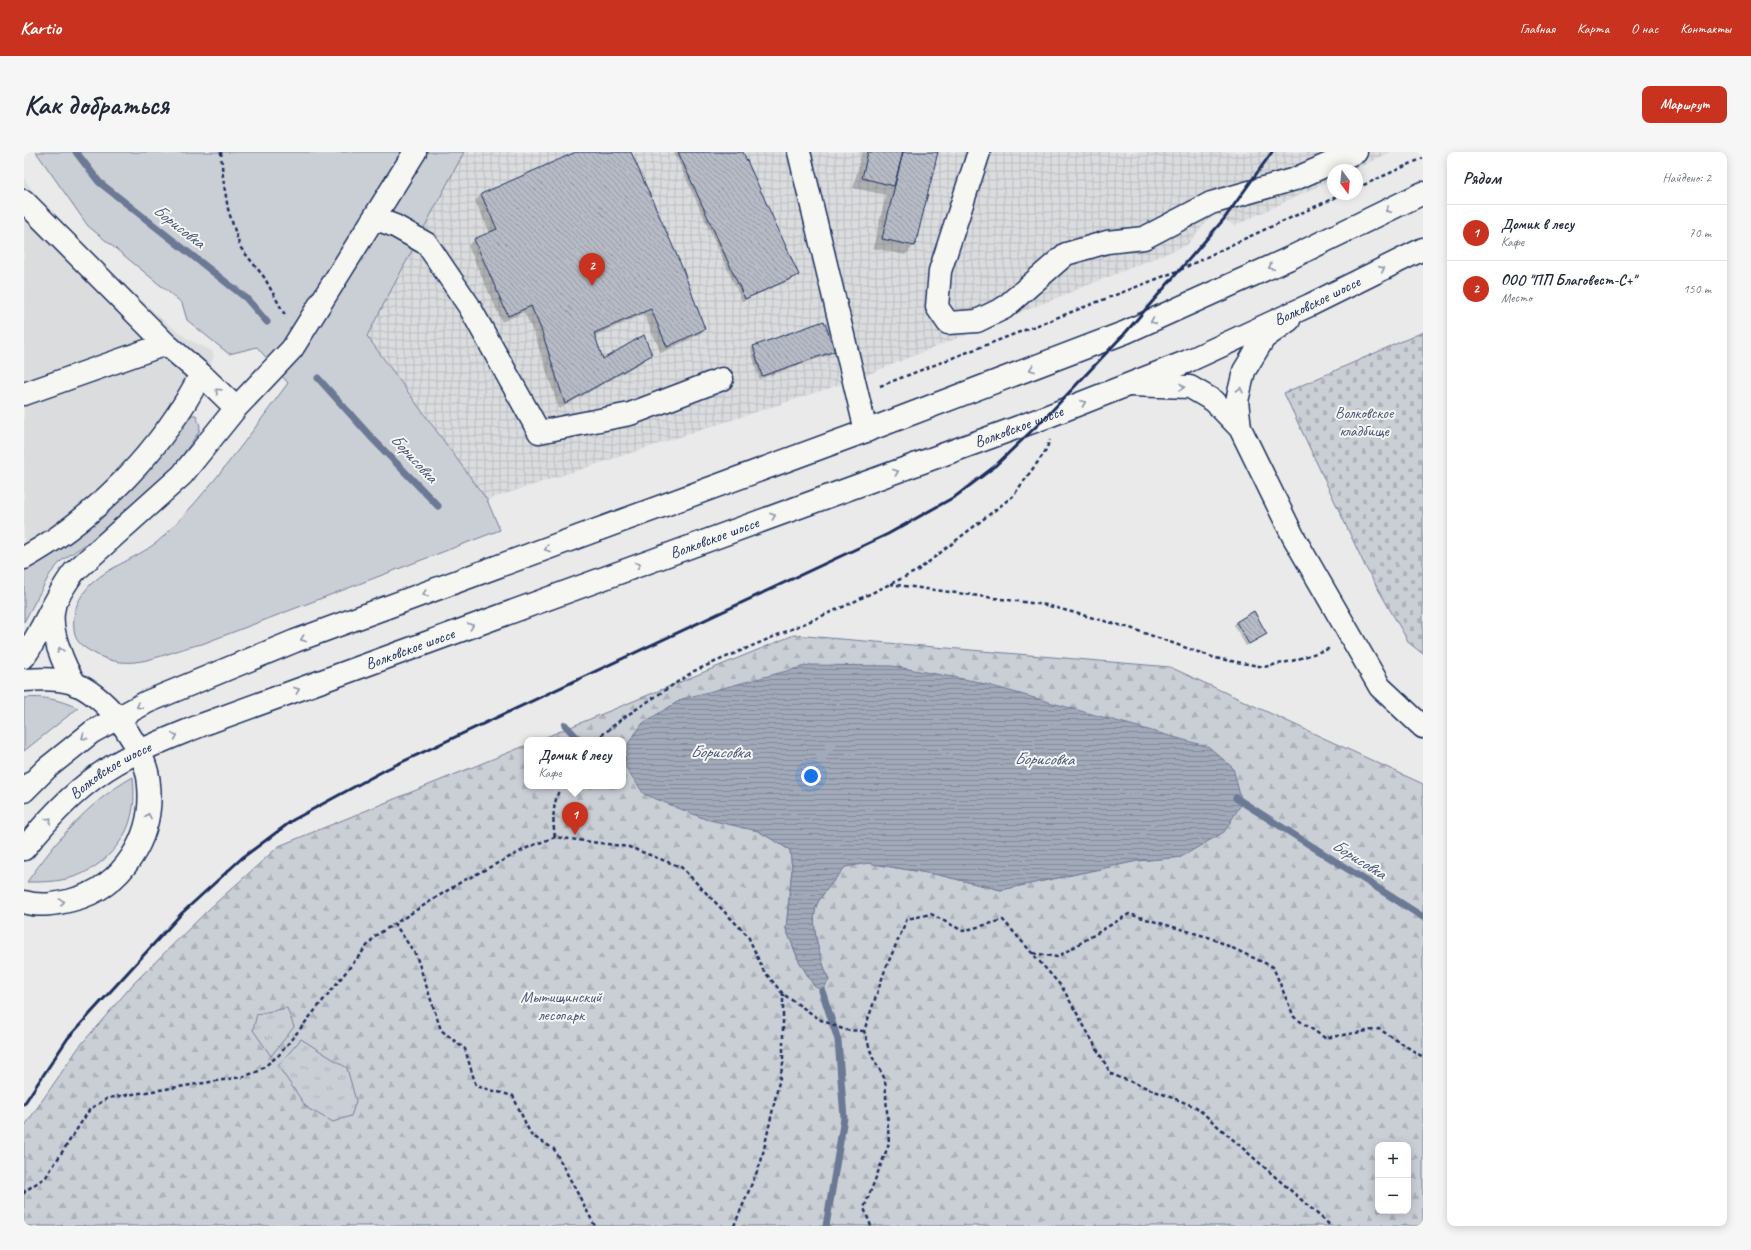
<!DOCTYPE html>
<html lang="ru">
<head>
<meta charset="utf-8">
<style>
	body { margin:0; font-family:Caveat,sans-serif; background:#f6f6f7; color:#1f2937 }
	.controls { position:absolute; right:12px; bottom:12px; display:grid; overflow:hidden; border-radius:8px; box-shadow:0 2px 10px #0003 }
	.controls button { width:36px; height:36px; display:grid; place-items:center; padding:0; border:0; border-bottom:1px solid #e0e1e3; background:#fff; color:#1f2937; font:20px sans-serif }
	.compass { position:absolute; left:1303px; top:12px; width:36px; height:36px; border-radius:50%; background:#fff; box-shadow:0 2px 10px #0003; rotate:165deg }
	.you { position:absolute; left:787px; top:624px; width:14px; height:14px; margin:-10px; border:3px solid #fff; border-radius:50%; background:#1a73e8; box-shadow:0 0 0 6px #1a73e833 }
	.badge { display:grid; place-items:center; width:26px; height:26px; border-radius:50%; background:#c8321e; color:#fff; font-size:13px; font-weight:700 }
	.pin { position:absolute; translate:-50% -33px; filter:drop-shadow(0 1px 2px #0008) }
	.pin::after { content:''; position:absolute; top:21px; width:14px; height:12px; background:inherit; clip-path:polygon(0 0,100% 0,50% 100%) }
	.popup { position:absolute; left:500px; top:585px; width:102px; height:52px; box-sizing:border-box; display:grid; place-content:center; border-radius:8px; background:#fff; filter:drop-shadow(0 1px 3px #0005); font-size:13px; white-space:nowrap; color:#747a83 }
	.popup b { font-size:15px; color:#1f2937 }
	.popup::after { content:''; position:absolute; left:50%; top:100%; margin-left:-8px; border:8px solid transparent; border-top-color:#fff }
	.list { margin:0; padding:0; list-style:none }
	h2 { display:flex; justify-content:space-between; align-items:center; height:52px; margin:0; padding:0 16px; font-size:17px }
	h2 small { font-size:13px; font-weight:400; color:#747a83 }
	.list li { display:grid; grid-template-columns:26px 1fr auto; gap:12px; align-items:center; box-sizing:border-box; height:56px; padding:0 16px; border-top:1px solid #e0e1e3 }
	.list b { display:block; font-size:15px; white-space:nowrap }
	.list p { margin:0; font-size:13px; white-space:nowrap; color:#747a83 }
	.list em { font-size:13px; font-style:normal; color:#747a83 }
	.map { position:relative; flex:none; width:1399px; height:1074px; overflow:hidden; border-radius:8px }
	header { display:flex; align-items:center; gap:24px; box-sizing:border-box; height:56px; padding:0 20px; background:#c8321e; color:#fff }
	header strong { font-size:19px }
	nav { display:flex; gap:22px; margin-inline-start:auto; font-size:14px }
	.intro { display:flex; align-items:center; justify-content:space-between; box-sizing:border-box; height:96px; padding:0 24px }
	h1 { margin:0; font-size:28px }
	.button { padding:10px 18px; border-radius:8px; background:#c8321e; color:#fff; font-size:14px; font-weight:700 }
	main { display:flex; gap:24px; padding:0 24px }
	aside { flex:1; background:#fff; border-radius:8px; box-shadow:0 2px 10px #0003 }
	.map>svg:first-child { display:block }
	.built { fill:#dadcde }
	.industrial { fill:url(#industrial-grid) }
	.green { fill:#caced5; stroke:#727e9a }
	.forest { fill:url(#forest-firs); stroke:#727e9a; fill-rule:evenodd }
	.cemetery { fill:url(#cemetery-stones); stroke:#727e9a }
	.park { fill:url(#park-tufts); stroke:#727e9a }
	.water { fill:url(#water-rules); stroke:#6c7995 }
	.shadow { fill:#0003 }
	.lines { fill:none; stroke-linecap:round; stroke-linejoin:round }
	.stream { stroke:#6c7995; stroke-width:7 }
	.building { fill:url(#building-back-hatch); stroke:#1b2f5e }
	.minor-casing { stroke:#1b2f5e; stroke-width:25 }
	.major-casing { stroke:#1b2f5e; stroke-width:25 }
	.path { stroke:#1b2f5e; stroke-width:2.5; stroke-dasharray:4 3; stroke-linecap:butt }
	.minor { stroke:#f6f6f2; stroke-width:22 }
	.major { stroke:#f6f6f2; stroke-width:22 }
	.rail { stroke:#1b2f5e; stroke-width:3 }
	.oneway { stroke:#8892a8 }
	.labels { text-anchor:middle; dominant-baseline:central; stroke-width:4; stroke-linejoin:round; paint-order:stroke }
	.street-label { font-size:16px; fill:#1b2f5e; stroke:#f6f6f2 }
	.park-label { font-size:16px; fill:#47577c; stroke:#f6f6f2 }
	.water-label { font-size:17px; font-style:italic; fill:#44547a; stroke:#f6f6f2 }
</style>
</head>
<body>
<header>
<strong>Kartio</strong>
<nav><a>Главная</a><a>Карта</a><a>О нас</a><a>Контакты</a></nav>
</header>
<div class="intro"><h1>Как добраться</h1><a class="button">Маршрут</a></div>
<main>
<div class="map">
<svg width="1399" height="1074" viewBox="0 0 1399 1074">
	<defs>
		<pattern id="industrial-grid" width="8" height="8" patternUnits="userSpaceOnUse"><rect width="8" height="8" fill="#dadcde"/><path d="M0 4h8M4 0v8" fill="none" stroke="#babdc1"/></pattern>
		<pattern id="forest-firs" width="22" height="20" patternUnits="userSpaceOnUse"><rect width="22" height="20" fill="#caced5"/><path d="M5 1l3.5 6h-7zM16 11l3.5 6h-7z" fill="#adb1b9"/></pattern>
		<pattern id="cemetery-stones" width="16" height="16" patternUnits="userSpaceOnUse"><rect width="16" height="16" fill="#caced5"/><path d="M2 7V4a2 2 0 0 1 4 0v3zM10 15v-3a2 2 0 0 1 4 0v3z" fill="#adb1b9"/></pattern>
		<pattern id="park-tufts" width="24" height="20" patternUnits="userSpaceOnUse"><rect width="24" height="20" fill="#caced5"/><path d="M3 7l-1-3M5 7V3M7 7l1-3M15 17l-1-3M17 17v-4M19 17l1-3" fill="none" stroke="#adb1b9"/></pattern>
		<pattern id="water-rules" width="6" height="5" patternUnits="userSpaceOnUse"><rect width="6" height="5" fill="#a2aaba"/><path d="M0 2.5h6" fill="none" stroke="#838b9a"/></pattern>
		<pattern id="building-back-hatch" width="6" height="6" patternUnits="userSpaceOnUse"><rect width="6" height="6" fill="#b6bbc6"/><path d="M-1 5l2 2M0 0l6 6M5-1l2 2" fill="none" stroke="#9398a4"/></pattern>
	</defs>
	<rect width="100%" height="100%" fill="#e9eae9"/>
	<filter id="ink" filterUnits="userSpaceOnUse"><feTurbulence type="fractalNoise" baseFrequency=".025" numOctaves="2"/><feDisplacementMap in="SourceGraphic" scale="8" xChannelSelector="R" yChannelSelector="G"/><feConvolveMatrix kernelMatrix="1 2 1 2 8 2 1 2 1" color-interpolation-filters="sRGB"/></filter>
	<g filter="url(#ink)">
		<path class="built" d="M0 26 16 50 35 72 139 168 165 188 188 199 190 204 169 258 0 415Z"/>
		<path class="industrial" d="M440 0H1367L1329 18H1309V27L1210 74 1191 60 1163 93 830 228 463 348 343 184Z"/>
		<path class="green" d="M12 0H440L343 184 463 348 476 378 178 492C138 500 108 524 68 500 59 495 51 490 50 478 48 459 54 446 67 432 88 412 120 404 140 384 187 337 225 284 264 231L233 195 205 202 163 168 158 151 64 74Z
			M168 263H172L176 274 175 280 133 338 81 379 37 409 26 422 0 470V416Z
			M0 546C20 544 36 548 54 556L0 599Z
			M109 625C110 638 111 651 107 665 101 692 74 719 46 726 32 730 18 730 3 730 33 688 63 651 109 625Z"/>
		<path class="forest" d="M770 483 1146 515 1399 632V1074H0V975L55 895 110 831 184 758 255 694 503 593V634H599V588H515ZM734 679 1157 705 1113 709 977 738 915 723 844 711 821 715C814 724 797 743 793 752 785 773 797 808 805 828L790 834 775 809 762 777 768 717 766 698ZM1354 993H1384V1059H1354Z"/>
		<path class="cemetery" d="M1399 180V502L1385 491 1341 414 1260 241Z"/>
		<path class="park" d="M263 856 270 875 247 904 229 878 233 862Z
			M277 887 323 916 332 949 327 964 309 970 283 956 254 914Z"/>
		<path class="water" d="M785 513 868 514 950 529 1185 595 1209 616 1218 651 1200 680 1157 705 1113 709 977 738 915 723 844 711 821 715C814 724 797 743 793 752 785 773 797 808 805 828L798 839 790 834 775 809 762 777 768 717 766 698 734 679 681 667 620 642 600 613 605 590 619 571 658 547Z"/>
		<path class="shadow" d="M555 0H606L680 177 674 183 637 201 620 162 570 184 578 209 626 202 620 209 535 257 511 184 500 160 478 170 444 94 450 88 466 81 451 49 457 43Z
			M650 0H717L774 123 771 126 718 149Z
			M838 0H913L890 94 881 103 849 96 862 43 829 36Z
			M729 195 809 199 807 202 735 227 727 198Z
			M1213 470 1242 482 1222 494 1210 473Z"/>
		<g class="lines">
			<path class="stream" d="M52 0 75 30 222 146 243 170
				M294 226 346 284 414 354
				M541 573 555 588
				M1212 646 1399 765
				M798 839 814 888 820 966 802 1074"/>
		</g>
		<path class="building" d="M552 0H607L658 115 681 177 643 195 627 157 570 181 579 207 620 183 628 203 541 252 517 177 507 154 484 164 450 87 473 77 457 42Z
			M654 0H719L775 123 721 147Z
			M844 0H879L870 34 838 26Z
			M879 0H914L891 94 858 87Z
			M800 169 811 199 738 224 729 194Z
			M1230 459 1243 482 1225 492 1212 470Z"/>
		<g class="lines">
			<g class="minor-casing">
				<path id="minor" d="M775 0 842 279
					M955 0 916 119 913 155 924 171 953 169 980 156 1042 102 1083 90 1120 86 1187 51 1271 27 1332 0
					M0 49 142 192
					M350 66 371 74 403 92 445 154 515 280 606 262 698 227
					M1105 233 1166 235 1190 249 1216 276 1269 384 1356 535 1399 575
					M0 242 142 192 177 222 212 256
					M1216 276 1213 249 1220 219 1240 186 1265 168
					M0 406C71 367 141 294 177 222
					M30 455C24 477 40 515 52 533
					M0 505C19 478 30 446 50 420L158 323 212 256 268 197 391 0"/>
			</g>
			<g class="major-casing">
				<g id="major">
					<path d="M0 528C17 527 38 526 54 533 72 542 87 557 99 573 111 591 124 611 125 633 130 685 99 735 48 748 32 752 16 755 0 750"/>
					<path d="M0 639 23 616 68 580 123 550 271 489 842 279 1102 180 1264 107 1399 41"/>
					<path id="s1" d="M0 697C26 664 56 632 93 611 120 595 151 584 180 572L1022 265 1162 210 1286 153 1399 97"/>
				</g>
			</g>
			<path class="path" d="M197 0 199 26 204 57 216 95 240 125 261 163
				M1333 36 1399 6
				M856 234 1156 118 1209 92 1319 42
				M866 432 1022 453 1106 476 1191 506 1240 515 1268 509 1307 496
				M572 588 599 566 670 519 821 454 893 419 989 344 1021 300 1026 288
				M531 685C528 666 529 651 537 634
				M370 771 392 803 417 878 441 897 452 934 489 944 507 983 530 997 571 1074
				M1009 801 1033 805 1105 762 1187 786 1249 815 1270 865 1301 886 1355 877 1399 905
				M0 1042 1 1039 22 1025 66 957 84 946 218 925 235 919 255 903 351 784 437 730 507 694 531 685 605 695 657 715 724 784 739 818 759 842 797 868 821 878 840 879
				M710 1074 737 1010 759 912V842
				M847 1074 840 1056 865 992 861 927 849 906 840 879 861 818 883 767 907 762 939 779 979 768 1038 835 1087 922 1172 955 1307 1074"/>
			<use href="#minor" class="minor"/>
			<use href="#major" class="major"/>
			<path class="rail" d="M0 952 44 886 158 761 218 706 269 668 363 617 864 382 932 344 970 315 1022 265 1102 180 1200 67 1248 0"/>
		</g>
		<defs><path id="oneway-chevron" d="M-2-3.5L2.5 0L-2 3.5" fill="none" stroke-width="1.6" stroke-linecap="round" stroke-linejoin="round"/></defs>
		<g class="oneway">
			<use href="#oneway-chevron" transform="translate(1364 58) rotate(154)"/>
			<use href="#oneway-chevron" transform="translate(1247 115) rotate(155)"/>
			<use href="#oneway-chevron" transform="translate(1358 117) rotate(-26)"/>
			<use href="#oneway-chevron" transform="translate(1129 169) rotate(158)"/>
			<use href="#oneway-chevron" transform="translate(1008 217) rotate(159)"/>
			<use href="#oneway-chevron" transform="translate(1158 235) rotate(2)"/>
			<use href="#oneway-chevron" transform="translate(1216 238) rotate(-77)"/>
			<use href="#oneway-chevron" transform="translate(194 239) rotate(-136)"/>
			<use href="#oneway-chevron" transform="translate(1059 251) rotate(-21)"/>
			<use href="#oneway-chevron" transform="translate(872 320) rotate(-20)"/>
			<use href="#oneway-chevron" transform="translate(749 364) rotate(-20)"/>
			<use href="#oneway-chevron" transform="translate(523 397) rotate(160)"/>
			<use href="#oneway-chevron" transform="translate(614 413) rotate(-20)"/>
			<use href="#oneway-chevron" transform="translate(401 442) rotate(160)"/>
			<use href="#oneway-chevron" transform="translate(447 474) rotate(-20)"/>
			<use href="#oneway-chevron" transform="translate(279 487) rotate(160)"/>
			<use href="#oneway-chevron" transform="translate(36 498) rotate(-107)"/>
			<use href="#oneway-chevron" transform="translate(273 538) rotate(-20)"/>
			<use href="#oneway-chevron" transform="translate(115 554) rotate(152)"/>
			<use href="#oneway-chevron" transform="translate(151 584) rotate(-23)"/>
			<use href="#oneway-chevron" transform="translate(60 585) rotate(144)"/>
			<use href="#oneway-chevron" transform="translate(124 664) rotate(-79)"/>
			<use href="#oneway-chevron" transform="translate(25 668) rotate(-47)"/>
			<use href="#oneway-chevron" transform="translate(38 750) rotate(-12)"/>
		</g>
	</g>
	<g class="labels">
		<g class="street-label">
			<text stroke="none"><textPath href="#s1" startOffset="1414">Волковское шоссе</textPath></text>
			<text stroke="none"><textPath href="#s1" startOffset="1090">Волковское шоссе</textPath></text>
			<text stroke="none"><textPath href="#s1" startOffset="766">Волковское шоссе</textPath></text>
			<text stroke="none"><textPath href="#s1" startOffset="442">Волковское шоссе</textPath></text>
			<text stroke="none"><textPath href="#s1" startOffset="118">Волковское шоссе</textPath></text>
		</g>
		<g class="park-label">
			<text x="1340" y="261">Волковское<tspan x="1340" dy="18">кладбище</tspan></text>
			<text x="537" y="845">Мытищинский<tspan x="537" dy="18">лесопарк</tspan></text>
		</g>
		<g class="water-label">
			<text transform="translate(155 74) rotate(38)">Борисовка</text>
			<text transform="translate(390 306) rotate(47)">Борисовка</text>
			<text transform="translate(696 600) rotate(1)">Борисовка</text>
			<text transform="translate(1020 607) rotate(1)">Борисовка</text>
			<text transform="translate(1335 707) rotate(32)">Борисовка</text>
		</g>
	</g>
</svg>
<div class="controls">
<button>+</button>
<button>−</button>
</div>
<svg class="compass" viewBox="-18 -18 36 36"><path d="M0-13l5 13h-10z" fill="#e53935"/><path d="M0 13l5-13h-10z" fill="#747a83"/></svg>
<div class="you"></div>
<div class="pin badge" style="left:551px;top:683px">1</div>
<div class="popup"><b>Домик в лесу</b>Кафе</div>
<div class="pin badge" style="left:568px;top:134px">2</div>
</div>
<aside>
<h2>Рядом<small>Найдено: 2</small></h2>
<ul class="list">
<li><span class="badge">1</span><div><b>Домик в лесу</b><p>Кафе</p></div><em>70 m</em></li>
<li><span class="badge">2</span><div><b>ООО &quot;ПП Благовест-С+&quot;</b><p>Место</p></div><em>150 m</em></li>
</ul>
</aside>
</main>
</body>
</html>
